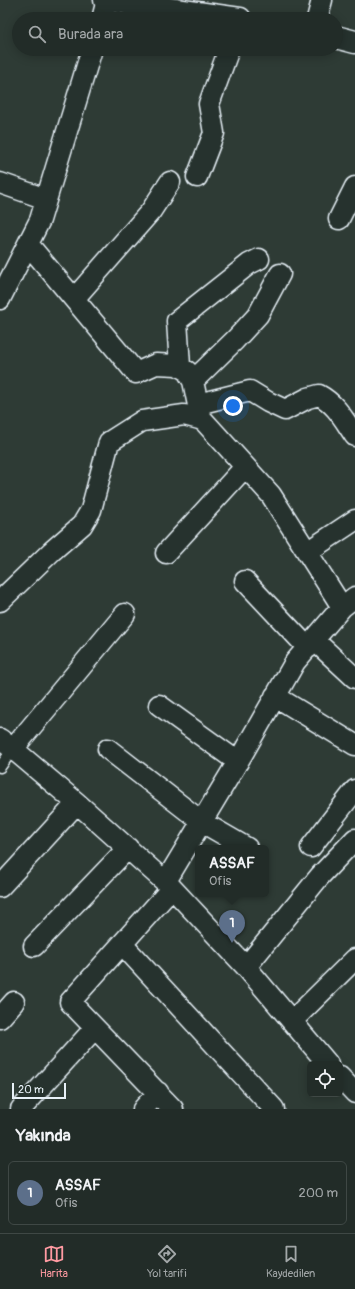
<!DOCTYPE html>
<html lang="tr">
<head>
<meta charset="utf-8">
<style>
	body { margin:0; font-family:Pangolin,sans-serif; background:#2e3834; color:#f1f3f6 }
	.controls { position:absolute; right:12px; bottom:12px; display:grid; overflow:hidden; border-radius:6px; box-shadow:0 2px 10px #0003 }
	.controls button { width:36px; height:36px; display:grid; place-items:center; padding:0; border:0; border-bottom:1px solid #3f4845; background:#222c28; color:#f1f3f6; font:20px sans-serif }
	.scale { position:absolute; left:12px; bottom:10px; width:54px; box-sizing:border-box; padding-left:4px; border:2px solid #e8f1f8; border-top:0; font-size:11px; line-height:14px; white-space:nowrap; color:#e8f1f8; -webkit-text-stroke:3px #26332d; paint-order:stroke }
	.you { position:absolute; left:233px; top:406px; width:14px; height:14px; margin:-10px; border:3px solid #fff; border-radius:50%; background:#1a73e8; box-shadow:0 0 0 6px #1a73e833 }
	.badge { display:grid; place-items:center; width:26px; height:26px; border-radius:50%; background:#ff9aa2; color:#fff; font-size:13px; font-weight:700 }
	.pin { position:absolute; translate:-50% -33px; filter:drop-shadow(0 1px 2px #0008) }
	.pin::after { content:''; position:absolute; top:21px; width:14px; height:12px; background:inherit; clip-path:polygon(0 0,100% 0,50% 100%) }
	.popup { position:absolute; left:195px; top:845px; width:74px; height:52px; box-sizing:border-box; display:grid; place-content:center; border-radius:6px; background:#222c28; filter:drop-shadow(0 1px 3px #0005); font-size:13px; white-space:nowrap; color:#a2a7a8 }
	.popup b { font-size:15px; color:#f1f3f6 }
	.popup::after { content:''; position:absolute; left:50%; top:100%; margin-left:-8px; border:8px solid transparent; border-top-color:#222c28 }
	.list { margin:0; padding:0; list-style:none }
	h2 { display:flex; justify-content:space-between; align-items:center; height:52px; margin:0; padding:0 16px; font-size:17px }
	h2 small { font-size:13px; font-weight:400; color:#a2a7a8 }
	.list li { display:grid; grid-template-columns:26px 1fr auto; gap:12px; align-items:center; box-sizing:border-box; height:64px; margin:0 8px 8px; padding:0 8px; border:1px solid #3f4845; border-radius:6px }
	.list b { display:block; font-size:15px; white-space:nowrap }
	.list p { margin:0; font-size:13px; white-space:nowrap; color:#a2a7a8 }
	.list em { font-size:13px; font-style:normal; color:#a2a7a8 }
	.icon { flex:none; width:22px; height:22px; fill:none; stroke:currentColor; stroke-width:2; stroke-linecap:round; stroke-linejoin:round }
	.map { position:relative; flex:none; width:355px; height:1109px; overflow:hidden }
	.search { position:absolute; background:#222c28; box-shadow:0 2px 10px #0003; left:12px; right:12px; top:12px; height:44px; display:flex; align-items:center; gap:10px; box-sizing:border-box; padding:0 14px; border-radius:22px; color:#a2a7a8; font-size:15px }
	.sheet { height:124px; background:#222c28 }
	nav { display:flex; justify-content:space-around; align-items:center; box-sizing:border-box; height:56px; border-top:1px solid #3f4845; background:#222c28; font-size:11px; color:#a2a7a8 }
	nav a { display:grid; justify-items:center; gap:2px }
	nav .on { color:#ff9aa2 }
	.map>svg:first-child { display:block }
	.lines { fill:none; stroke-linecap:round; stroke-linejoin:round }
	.service-casing { stroke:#e8f1f8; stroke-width:13 }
	.minor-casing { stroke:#e8f1f8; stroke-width:23 }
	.secondary-casing { stroke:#e8f1f8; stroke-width:25 }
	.service { stroke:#26332d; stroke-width:10 }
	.minor { stroke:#26332d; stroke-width:20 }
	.secondary { stroke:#26332d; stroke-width:22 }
</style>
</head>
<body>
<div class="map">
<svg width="355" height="1109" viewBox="0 0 355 1109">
	<rect width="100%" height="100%" fill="#2e3b35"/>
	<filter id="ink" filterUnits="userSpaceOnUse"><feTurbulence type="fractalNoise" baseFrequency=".025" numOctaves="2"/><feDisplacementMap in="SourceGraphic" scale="8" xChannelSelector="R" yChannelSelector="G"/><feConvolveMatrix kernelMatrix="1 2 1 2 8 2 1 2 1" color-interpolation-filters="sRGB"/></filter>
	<g filter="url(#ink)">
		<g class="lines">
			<g class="service-casing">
				<path id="service" d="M0 767 13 749"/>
			</g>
			<g class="minor-casing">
				<path id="minor" d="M102 19 107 0
					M317 19 322 0
					M197 177 214 133 209 104 229 49
					M0 183 46 199
					M339 219 355 187
					M28 244 136 373 156 364 177 365 187 371 193 381 201 420
					M0 299 40 220 92 49
					M74 299 151 211 170 182
					M180 366 177 321 249 264 259 259
					M193 381 235 340 258 315 280 274
					M198 404 250 391 268 402 285 410 308 398 319 395C336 404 344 420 355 436
					M307 552 355 520
					M166 553 245 467
					M245 581 308 648
					M0 601 52 551 82 525 91 510 109 442 142 421 184 415 203 420 271 495 342 607
					M125 614 13 749 77 803 172 888 246 967 328 1064
					M314 640 355 678
					M275 696 355 745
					M159 705 238 762
					M0 739 13 749
					M108 749 202 822 247 848
					M311 847 355 790
					M166 881 243 753 295 662 342 607 355 597
					M0 887 77 803
					M172 888 70 1002 173 1109
					M122 944 274 1109
					M34 946 128 848
					M246 967 320 876 355 839
					M0 1018 14 1002
					M292 1021 355 959
					M340 1077 355 1093
					M21 1109 95 1028
					M143 1109 158 1092"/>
			</g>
			<g class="secondary-casing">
				<path id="secondary" d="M105 0 240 19
					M336 37 355 42"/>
			</g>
			<use href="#service" class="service"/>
			<use href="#minor" class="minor"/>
			<use href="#secondary" class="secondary"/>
		</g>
	</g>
</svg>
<div class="controls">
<button><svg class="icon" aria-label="locate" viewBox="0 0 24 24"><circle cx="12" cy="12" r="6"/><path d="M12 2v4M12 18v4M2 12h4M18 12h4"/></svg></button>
</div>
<div class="scale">20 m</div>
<div class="you"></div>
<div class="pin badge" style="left:232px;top:943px;background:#5c6f8a">1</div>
<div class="popup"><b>ASSAF</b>Ofis</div>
<div class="search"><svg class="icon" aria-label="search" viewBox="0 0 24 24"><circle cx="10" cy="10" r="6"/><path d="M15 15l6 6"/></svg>Burada ara</div>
</div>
<section class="sheet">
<h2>Yakında<small></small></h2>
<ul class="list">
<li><span class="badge" style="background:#5c6f8a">1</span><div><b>ASSAF</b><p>Ofis</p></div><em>200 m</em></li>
</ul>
</section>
<nav>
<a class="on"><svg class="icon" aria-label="map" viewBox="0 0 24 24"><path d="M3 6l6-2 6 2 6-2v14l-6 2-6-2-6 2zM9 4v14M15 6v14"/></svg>Harita</a>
<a><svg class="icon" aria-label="directions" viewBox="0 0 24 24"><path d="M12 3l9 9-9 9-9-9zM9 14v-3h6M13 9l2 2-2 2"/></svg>Yol tarifi</a>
<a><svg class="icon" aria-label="saved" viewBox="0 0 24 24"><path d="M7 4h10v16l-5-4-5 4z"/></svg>Kaydedilen</a>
</nav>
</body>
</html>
